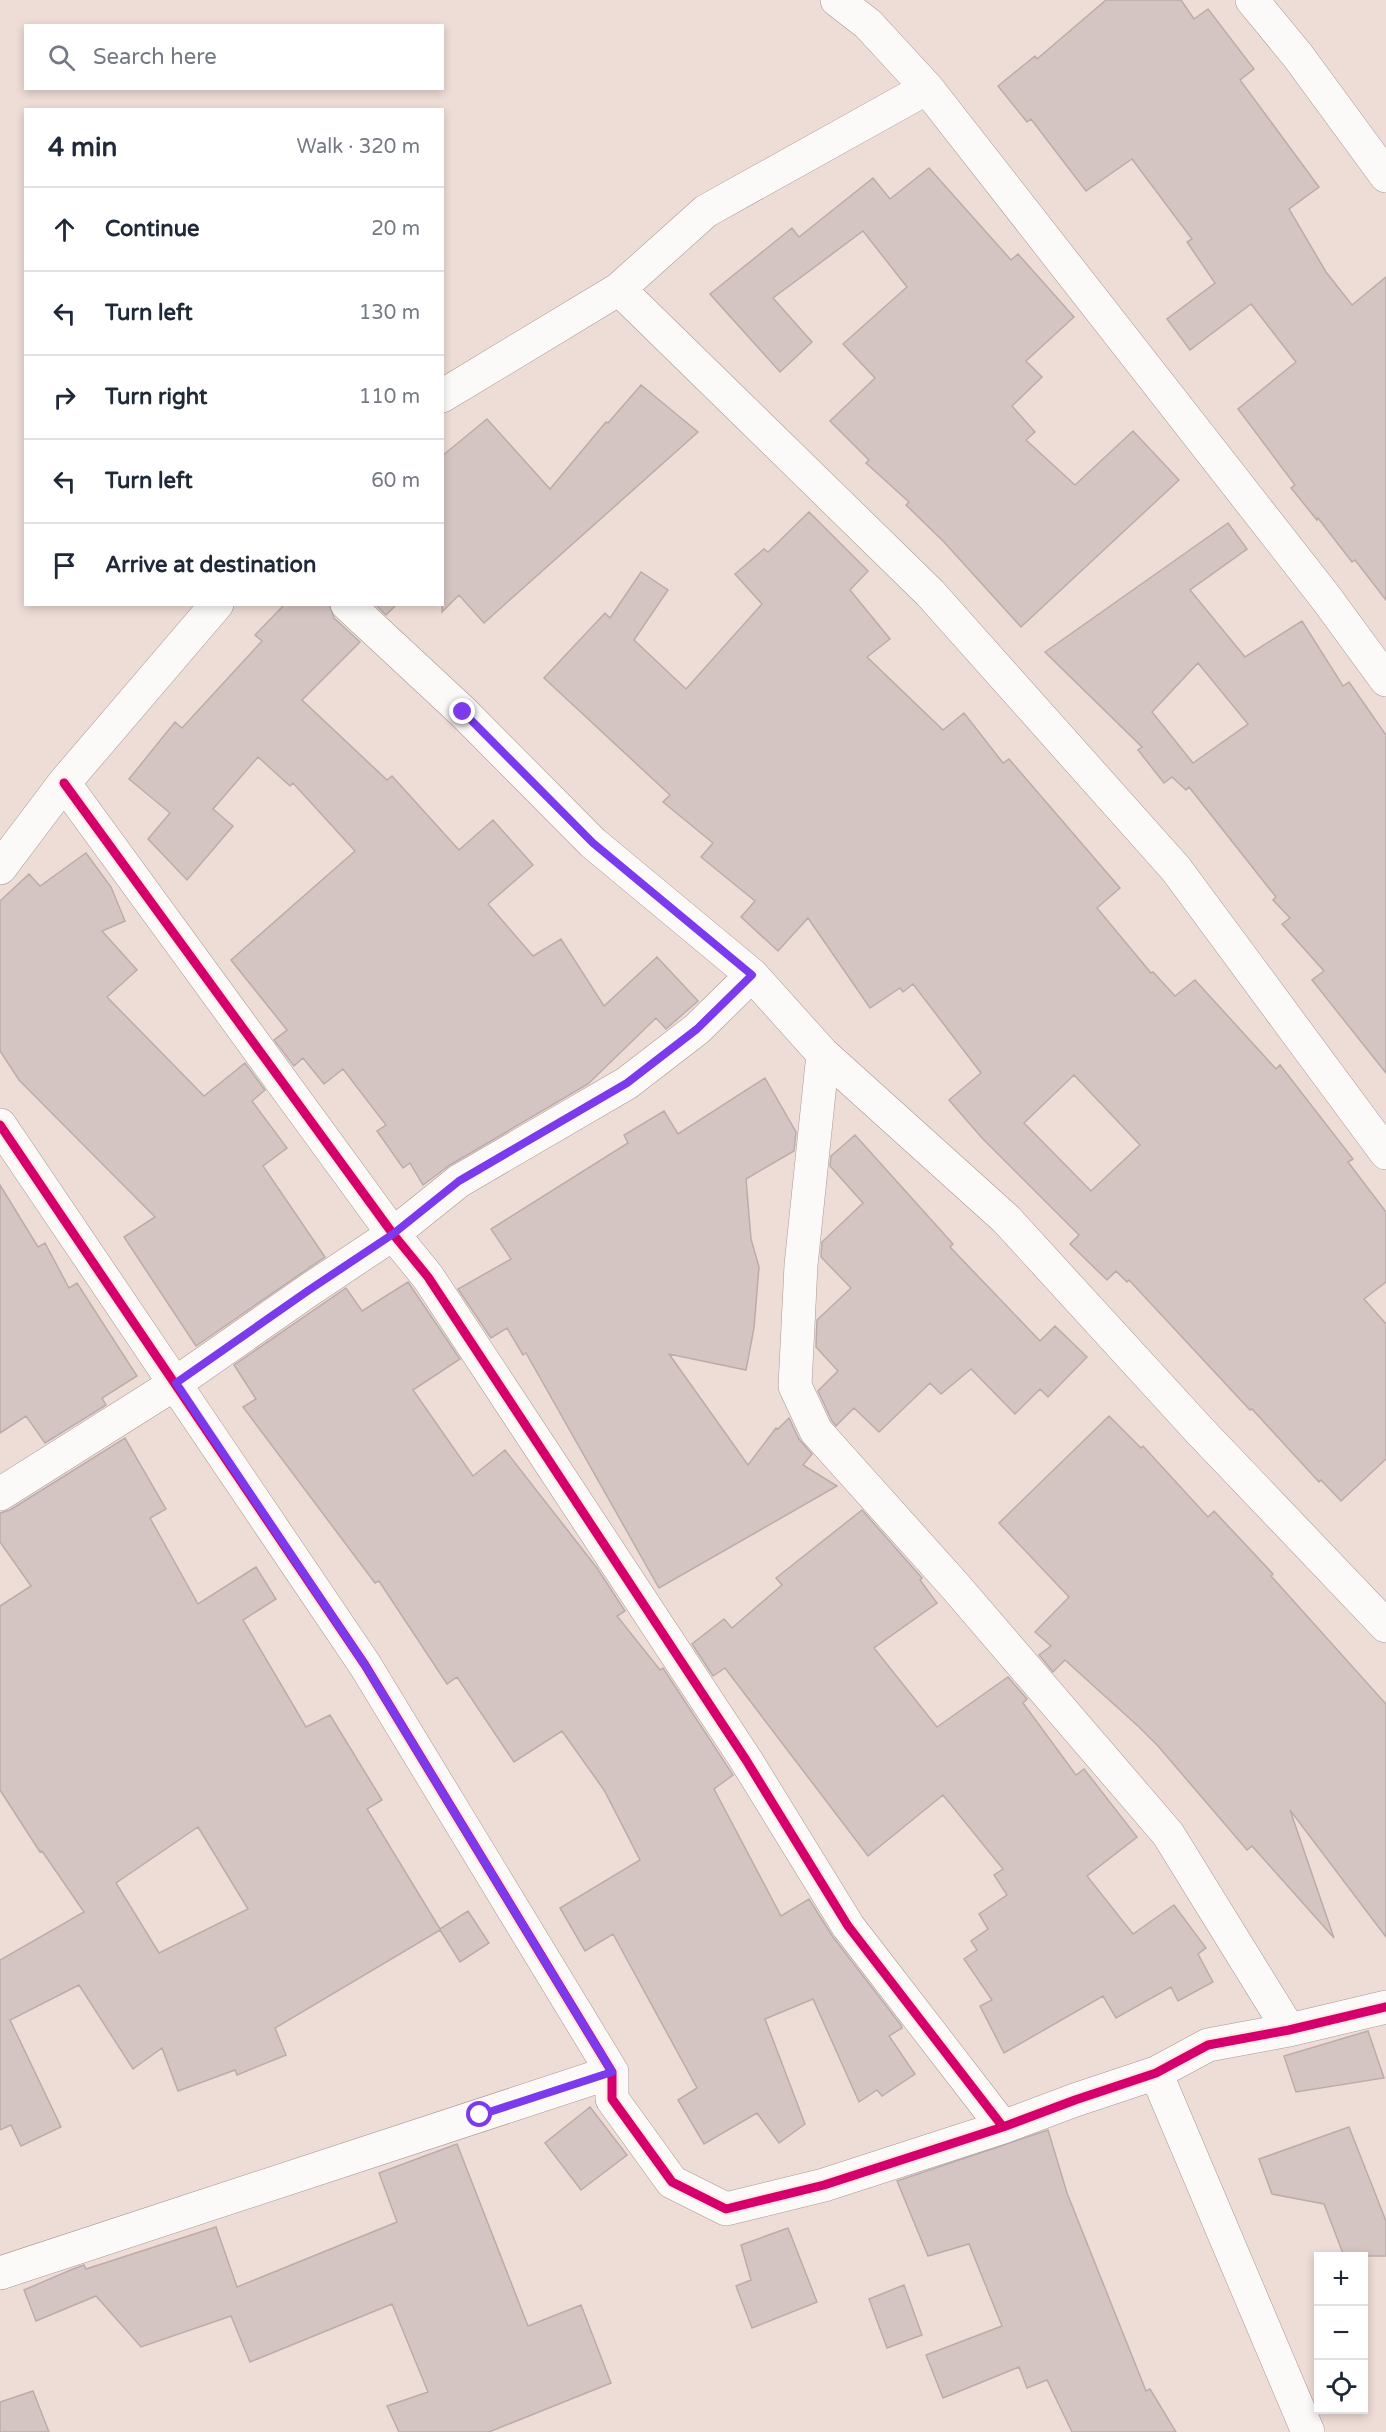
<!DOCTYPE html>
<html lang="en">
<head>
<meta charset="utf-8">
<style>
	body { margin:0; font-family:"Varela Round",sans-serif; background:#f6f6f7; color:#1f2937 }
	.controls { position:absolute; right:18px; bottom:18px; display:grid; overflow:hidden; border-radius:0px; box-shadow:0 3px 9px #0003 }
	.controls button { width:54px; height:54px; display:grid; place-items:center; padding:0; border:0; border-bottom:2px solid #e0e1e3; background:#fff; color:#1f2937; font:30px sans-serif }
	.stop { position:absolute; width:18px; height:18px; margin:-14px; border:4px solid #7c3aed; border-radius:50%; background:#fff }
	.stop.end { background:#7c3aed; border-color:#fff; box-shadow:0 2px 6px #0008 }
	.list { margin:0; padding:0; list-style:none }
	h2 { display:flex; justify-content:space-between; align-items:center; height:78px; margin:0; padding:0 24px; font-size:26px }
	h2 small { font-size:20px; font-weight:400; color:#747a83 }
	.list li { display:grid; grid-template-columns:39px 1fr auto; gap:18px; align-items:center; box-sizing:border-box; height:84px; padding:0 24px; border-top:2px solid #e0e1e3 }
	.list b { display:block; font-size:22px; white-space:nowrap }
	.list em { font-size:20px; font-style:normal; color:#747a83 }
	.icon { flex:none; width:33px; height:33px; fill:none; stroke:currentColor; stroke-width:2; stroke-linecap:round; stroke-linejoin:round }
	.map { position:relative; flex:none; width:1386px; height:2432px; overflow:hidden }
	.search { position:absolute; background:#fff; box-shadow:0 3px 9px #0003; left:24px; top:24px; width:420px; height:66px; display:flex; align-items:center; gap:15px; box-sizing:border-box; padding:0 21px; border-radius:0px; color:#747a83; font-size:22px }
	.panel { position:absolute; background:#fff; box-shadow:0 3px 9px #0003; left:24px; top:108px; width:420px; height:498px; border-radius:0px }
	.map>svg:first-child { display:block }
	.building { fill:#d5c5c2; stroke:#bcaca9; stroke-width:1.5; fill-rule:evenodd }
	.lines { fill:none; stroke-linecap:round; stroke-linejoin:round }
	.minor-casing { stroke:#a79893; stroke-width:34 }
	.minor { stroke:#fcfaf9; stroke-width:33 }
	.cycleway-casing { stroke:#fae8e3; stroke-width:13 }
	.cycleway { stroke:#d6006c; stroke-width:9 }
	.route { stroke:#7c3aed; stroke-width:8 }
</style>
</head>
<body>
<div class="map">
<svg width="1386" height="2432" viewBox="0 0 1386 2432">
	<rect width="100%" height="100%" fill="#eedcd6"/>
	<path class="building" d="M1106 0H1181L1194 19 1208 9 1254 69 1240 80 1319 187 1289 209 1326 272 1352 305 1386 277V600L1355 560 1352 562 1318 518 1317 520 1291 488 1295 485 1238 409 1296 362 1251 304 1190 350 1167 319 1215 283 1187 242 1192 239 1132 159 1086 191 1031 119 1027 122 998 86 1035 56 1037 59Z
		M929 168 1011 260 1018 254 1074 317 1026 361 1042 377 1012 406 1035 432 1026 440 1075 485 1133 431 1179 480 1021 627 944 542 906 505 909 502 866 463 869 460 830 421 875 378 843 344 907 287 863 231 773 298 812 342 780 372 710 294 792 228 799 237 873 178 890 199Z
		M641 385 698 432 484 623 459 595 442 612V456L487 419 550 489 606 422 608 423Z
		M809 512 868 571 850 590 890 639 867 657 943 730 964 713 1003 763 1009 759 1120 888 1097 908 1151 973 1153 972 1175 996 1195 980 1276 1069 1280 1065 1353 1159 1348 1162 1386 1212V1282L1364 1299 1386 1324V1459L1341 1501 1321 1480 1319 1482 1252 1409 1250 1410 1129 1280 1127 1282 1116 1271 1107 1280 1070 1244 1079 1235 982 1138 949 1100 981 1073 913 984 903 992 900 988 870 1008 808 918 778 951 741 917 755 901 701 857 713 843 663 802 670 795 544 678 605 613 610 618 641 572 668 590 634 640 686 689 762 604 735 574 764 549 768 552ZM1074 1075 1140 1145 1091 1191 1024 1123Z
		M1228 523 1247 549 1190 590 1245 657 1302 621 1343 686 1349 682 1386 735V1073L1312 980 1324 971 1282 924 1290 918 1273 900 1276 897 1189 787 1186 790 1172 777 1164 783 1138 750 1142 747 1045 652ZM1198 663 1248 724 1193 763 1152 712Z
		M285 604H329L334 618 360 642 302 700 387 780 392 776 459 850 493 820 533 865 488 904 533 956 561 939 604 1006 657 957 698 1001 666 1029 656 1018 588 1084 450 1165 423 1185 410 1163 403 1168 377 1131 386 1125 343 1069 324 1084 303 1058 294 1066 274 1040 287 1030 231 960 355 851 293 783 290 786 258 757 213 809 233 826 187 880 148 839 170 813 129 779 175 722 182 728 262 641 255 635Z
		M375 604H397L386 615Z
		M86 853 111 887 125 921 102 931 137 970 107 997 204 1096 245 1063 265 1090 252 1101 287 1148 263 1166 325 1257 196 1346 124 1237 155 1217 19 1080 0 1051V901L29 874 40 886Z
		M765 1078 796 1132 794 1151 746 1179 751 1239 759 1267 754 1328 746 1370 669 1354 748 1465 776 1428 778 1429 789 1418 799 1439 812 1454 803 1465 837 1486 659 1588 526 1353 523 1355 507 1328 491 1338 458 1289 511 1259 491 1229 628 1143 624 1135 664 1111 678 1134Z
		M855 1135 953 1244 950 1247 1040 1341 1055 1326 1087 1357 1048 1397 1040 1389 1015 1414 971 1369 941 1394 930 1383 879 1432 854 1408 836 1426 832 1421 818 1391 838 1371 816 1347 817 1320 851 1288 821 1257 822 1242 863 1203 830 1166 831 1156Z
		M0 1185 38 1247 45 1243 69 1288 77 1283 137 1376 102 1398 106 1405 45 1443 26 1416 0 1433Z
		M408 1282 460 1359 413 1390 473 1476 505 1450 597 1568 625 1611 617 1616 660 1670 663 1668 733 1775 714 1789 781 1916 809 1899 833 1937 901 2025 902 2028 889 2036 915 2074 882 2096 877 2090 859 2102 813 1999 765 2019 805 2124 779 2143 757 2113 704 2144 678 2100 697 2088 613 1934 585 1951 560 1908 640 1860 604 1790 562 1731 514 1762 457 1677 447 1684 379 1581 375 1583 243 1407 256 1399 234 1365 346 1288 362 1311Z
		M1109 1416 1141 1448 1143 1446 1208 1517 1214 1511 1273 1574 1271 1576 1386 1704V1937L1290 1810 1334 1938 1252 1846 1247 1850 1158 1746 1139 1727 1065 1660 1053 1672 1039 1655 1051 1646 1035 1632 1069 1597 999 1523Z
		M125 1438 166 1509 150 1518 198 1604 256 1567 276 1599 243 1620 306 1727 330 1715 382 1800 367 1809 440 1929 468 1911 489 1943 460 1962 440 1930 275 2028 286 2055 237 2075 235 2070 178 2091 162 2048 133 2069 79 1985 10 2020 61 2127 21 2146 11 2125 0 2130V1960L84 1912 42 1851 40 1852 0 1790V1606L31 1586 0 1542V1513L10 1510ZM198 1827 248 1909 159 1953 116 1883Z
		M862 1510 922 1578 920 1580 937 1603 874 1648 937 1727 1008 1677 1027 1699 1023 1703 1076 1775 1084 1769 1137 1837 1087 1876 1133 1934 1174 1905 1206 1948 1198 1954 1213 1982 1178 2001 1171 1987 1116 2018 1103 1996 1004 2053 980 2006 992 2000 964 1959 977 1950 971 1941 988 1929 979 1914 1007 1895 994 1875 1003 1869 943 1795 868 1856 725 1668 713 1676 692 1644 724 1619 732 1628 782 1585 776 1578Z
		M1368 2031 1384 2078 1296 2092 1284 2056Z
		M590 2107 627 2155 581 2190 545 2143Z
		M1349 2127 1386 2221V2256H1344L1324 2204 1272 2194 1259 2159Z
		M1048 2130 1067 2193 1146 2391 1150 2389 1176 2432H1072L1047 2380 1027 2388 1019 2367 943 2398 926 2355 1002 2326 969 2244 928 2256 897 2181Z
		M457 2144 528 2326 581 2305 611 2383 489 2432H399L387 2406 428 2392 392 2304 250 2362 231 2316 141 2347 96 2296 36 2321 24 2290 73 2269 84 2265 86 2269 216 2227 237 2287 397 2222 379 2173Z
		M788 2228 817 2302 752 2328 736 2286 751 2280 741 2245Z
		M904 2285 922 2335 887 2348 869 2299Z
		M33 2391 49 2432H0V2402Z"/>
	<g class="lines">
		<g class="minor-casing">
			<path id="minor" d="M837 0 868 24 927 88 1326 598 1386 680
				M1252 0 1298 56 1386 176
				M619 289 930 593 1176 869 1386 1153
				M442 396 619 289 706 211 927 88
				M347 604 463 712 593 843 752 975 823 1054 1006 1219 1199 1430 1386 1626
				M64 783 393 1234 428 1277 746 1760 848 1926 1003 2127
				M0 868 64 783 217 604
				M823 1054 801 1265 795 1386 816 1431 955 1586 1168 1834 1289 2030
				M0 1125 365 1665 612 2072V2099L672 2182 726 2209 824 2185 1003 2127 1075 2100 1156 2073 1208 2045 1289 2030 1386 2007
				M0 1494 176 1383 309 1290 393 1234 459 1181 627 1083 697 1029 752 975
				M1156 2073 1308 2432
				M0 2273 612 2072"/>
		</g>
		<use href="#minor" class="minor"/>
		<g class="cycleway-casing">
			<path id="cycleway" d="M64 783 393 1234 428 1277 746 1760 848 1926 1003 2127
				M0 1125 365 1665 612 2072V2099L672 2182 726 2209 824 2185 1003 2127 1075 2100 1156 2073 1208 2045 1289 2030 1386 2007"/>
		</g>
		<use href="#cycleway" class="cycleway"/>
	</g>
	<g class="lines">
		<path class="route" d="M463 712 593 843 752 975 697 1029 627 1083 459 1181 393 1234 309 1290 176 1383 365 1665 612 2072 480 2115"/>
	</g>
</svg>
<div class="controls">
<button>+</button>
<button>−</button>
<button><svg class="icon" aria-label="locate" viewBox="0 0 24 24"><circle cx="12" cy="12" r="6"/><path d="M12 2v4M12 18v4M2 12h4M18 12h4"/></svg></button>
</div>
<div class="stop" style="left:480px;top:2115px"></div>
<div class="stop end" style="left:463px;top:712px"></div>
<div class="search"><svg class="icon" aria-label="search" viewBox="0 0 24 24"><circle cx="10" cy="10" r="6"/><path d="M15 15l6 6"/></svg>Search here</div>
<section class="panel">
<h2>4 min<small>Walk · 320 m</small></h2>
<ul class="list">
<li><svg class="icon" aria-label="ahead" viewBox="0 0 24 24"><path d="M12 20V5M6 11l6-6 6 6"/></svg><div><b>Continue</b></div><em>20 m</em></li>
<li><svg class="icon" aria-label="left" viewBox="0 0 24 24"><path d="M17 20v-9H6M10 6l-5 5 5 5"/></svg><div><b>Turn left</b></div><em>130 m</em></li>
<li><svg class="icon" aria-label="right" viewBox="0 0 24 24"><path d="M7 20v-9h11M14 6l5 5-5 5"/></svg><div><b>Turn right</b></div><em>110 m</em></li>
<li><svg class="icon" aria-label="left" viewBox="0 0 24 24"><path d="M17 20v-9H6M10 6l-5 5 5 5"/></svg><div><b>Turn left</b></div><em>60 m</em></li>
<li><svg class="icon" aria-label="arrive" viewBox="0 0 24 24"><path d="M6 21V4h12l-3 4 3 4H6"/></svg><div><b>Arrive at destination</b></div></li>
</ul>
</section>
</div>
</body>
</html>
